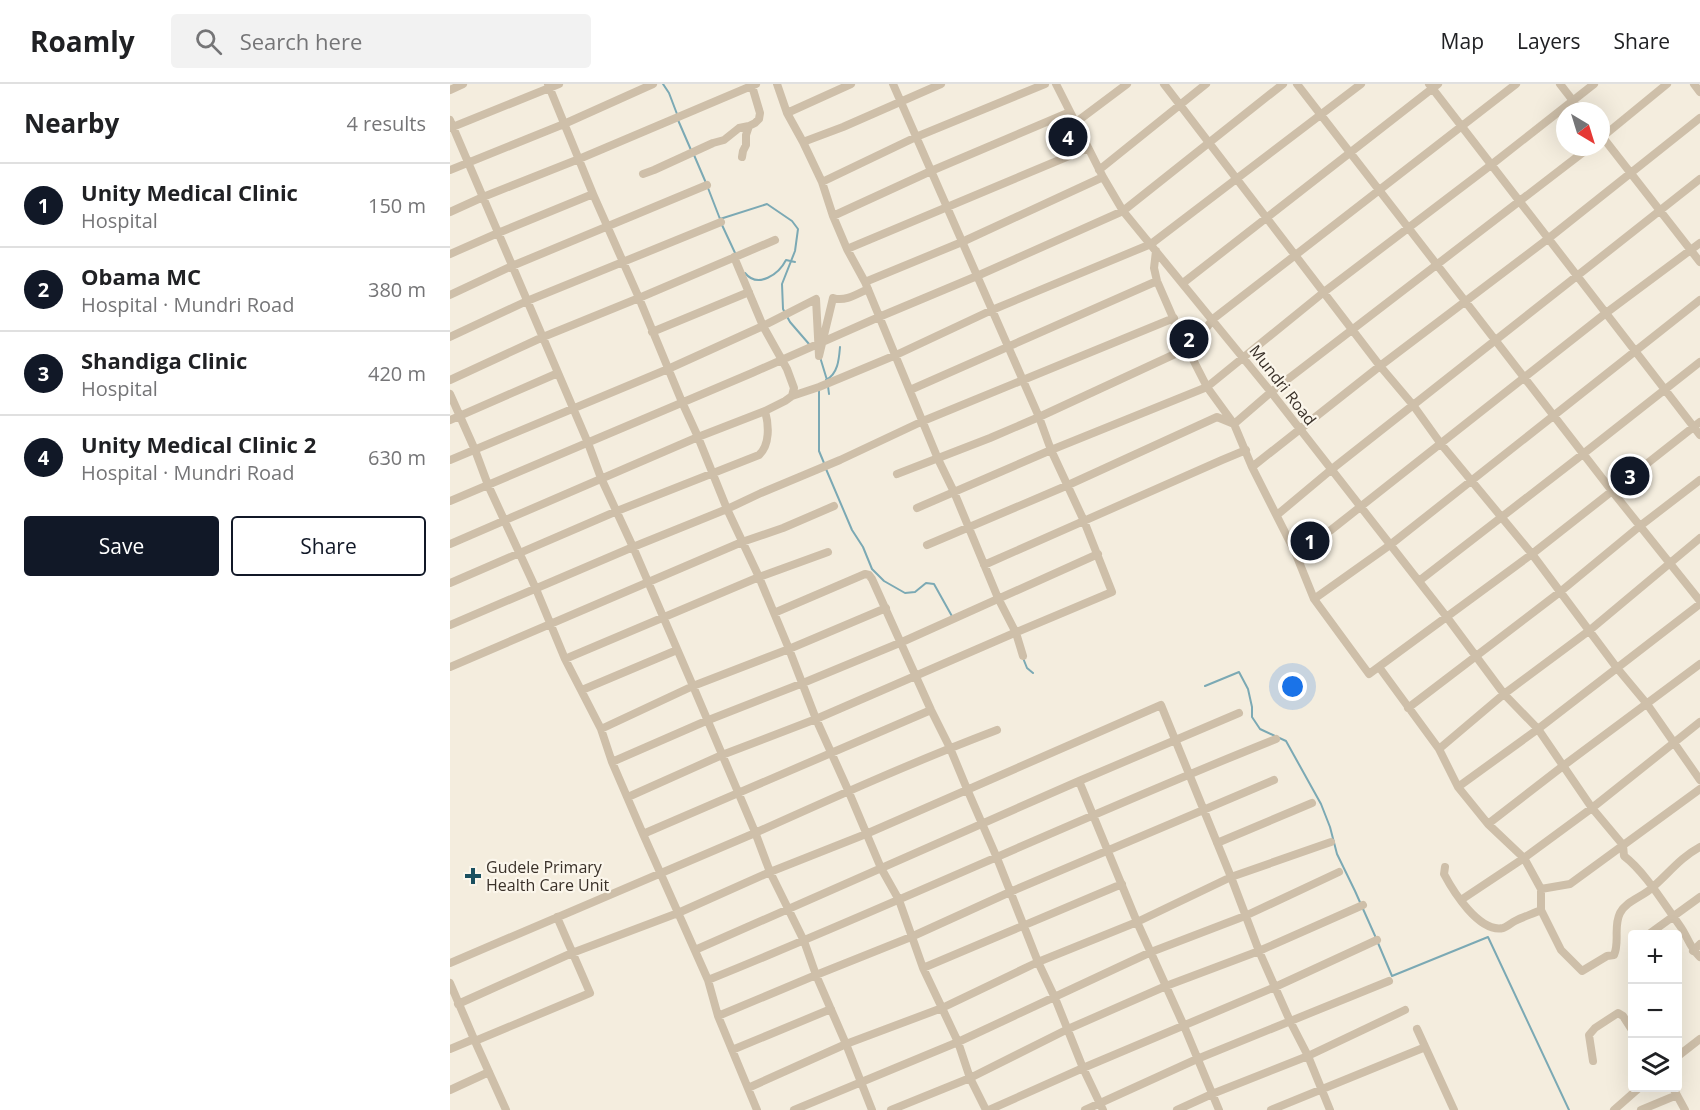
<!DOCTYPE html>
<html lang="en">
<head>
<meta charset="utf-8">
<style>
	body { margin:0; font-family:"Open Sans",sans-serif; background:#f2f2f2; color:#202124 }
	.controls { position:absolute; right:18px; bottom:18px; display:grid; overflow:hidden; border-radius:6px; box-shadow:0 6px 24px #0002 }
	.controls button { width:54px; height:54px; display:grid; place-items:center; padding:0; border:0; border-bottom:2px solid #e0e0e0; background:#fff; color:#202124; font:30px sans-serif }
	.compass { position:absolute; left:1106px; top:18px; width:54px; height:54px; border-radius:50%; background:#fff; box-shadow:0 6px 24px #0002; rotate:142deg }
	.you { position:absolute; left:843px; top:603px; width:21px; height:21px; margin:-15px; border:4px solid #fff; border-radius:50%; background:#1a73e8; box-shadow:0 0 0 9px #1a73e833 }
	.badge { display:grid; place-items:center; width:39px; height:39px; border-radius:50%; background:#111827; color:#fff; font-size:20px; font-weight:700 }
	.pin { position:absolute; translate:-50% -50%; border:3px solid #fff; box-shadow:0 2px 6px #0006 }
	.list { margin:0; padding:0; list-style:none }
	h2 { display:flex; justify-content:space-between; align-items:center; height:78px; margin:0; padding:0 24px; font-size:26px }
	h2 small { font-size:20px; font-weight:400; color:#757577 }
	.list li { display:grid; grid-template-columns:39px 1fr auto; gap:18px; align-items:center; box-sizing:border-box; height:84px; padding:0 24px; border-top:2px solid #e0e0e0 }
	.list b { display:block; font-size:22px; white-space:nowrap }
	.list p { margin:0; font-size:20px; white-space:nowrap; color:#757577 }
	.list em { font-size:20px; font-style:normal; color:#757577 }
	.actions { display:flex; gap:12px; padding:18px 24px }
	.actions a { flex:1; padding:14px 0; border:2px solid #111827; border-radius:6px; text-align:center; font-size:21px; color:#111827 }
	.actions .main { background:#111827; color:#fff }
	.icon { flex:none; width:33px; height:33px; fill:none; stroke:currentColor; stroke-width:2; stroke-linecap:round; stroke-linejoin:round }
	.map { position:relative; flex:none; width:1250px; height:1026px; overflow:hidden }
	header { display:flex; align-items:center; gap:36px; box-sizing:border-box; height:84px; padding:0 30px; background:#fff; border-bottom:2px solid #e0e0e0 }
	header strong { font-size:28px }
	nav { display:flex; gap:33px; margin-inline-start:auto; font-size:21px }
	.search { width:420px; height:54px; background:#f2f2f2; display:flex; align-items:center; gap:15px; box-sizing:border-box; padding:0 21px; border-radius:6px; color:#757577; font-size:22px }
	main { display:flex }
	aside { flex:1; background:#fff }
	.map>svg:first-child { display:block }
	.lines { fill:none; stroke-linecap:round; stroke-linejoin:round }
	.stream { stroke:#7ba9b4; stroke-width:2 }
	.minor { stroke:#cebfa9; stroke-width:8 }
	.poi-dot { fill:#1b505f; stroke:#fbf6eb; stroke-width:2 }
	.labels { text-anchor:middle; dominant-baseline:central; stroke-width:4.5; stroke-linejoin:round; paint-order:stroke }
	.street-label { font-size:16px; fill:#3a3129; stroke:#fbf6eb }
	.poi-label { font-size:16px; fill:#3a3129; stroke:#fbf6eb; text-anchor:start }
</style>
</head>
<body>
<header>
<strong>Roamly</strong>
<div class="search"><svg class="icon" aria-label="search" viewBox="0 0 24 24"><circle cx="10" cy="10" r="6"/><path d="M15 15l6 6"/></svg>Search here</div>
<nav><a>Map</a><a>Layers</a><a>Share</a></nav>
</header>
<main>
<aside>
<h2>Nearby<small>4 results</small></h2>
<ul class="list">
<li><span class="badge">1</span><div><b>Unity Medical Clinic</b><p>Hospital</p></div><em>150 m</em></li>
<li><span class="badge">2</span><div><b>Obama MC</b><p>Hospital · Mundri Road</p></div><em>380 m</em></li>
<li><span class="badge">3</span><div><b>Shandiga Clinic</b><p>Hospital</p></div><em>420 m</em></li>
<li><span class="badge">4</span><div><b>Unity Medical Clinic 2</b><p>Hospital · Mundri Road</p></div><em>630 m</em></li>
</ul>
<div class="actions"><a class="main">Save</a><a>Share</a></div>
</aside>
<div class="map">
<svg width="1250" height="1026" viewBox="0 0 1250 1026">
	<rect width="100%" height="100%" fill="#f4edde"/>
	<g class="lines">
		<path class="stream" d="M213 0 219 9 227 30
			M228 36 241 66
			M244 71 256 99
			M258 104 270 135
			M270 135 317 120 342 137 348 145 345 167 332 200 333 225 340 238 359 260
			M272 141 286 171
			M295 189C308 205 329 190 336 176L345 178
			M370 273 377 296
			M376 296C388 290 389 275 390 263
			M378 302 379 310
			M369 305V367L374 379
			M376 385 402 446 413 463 422 485 434 497 455 509 465 508 476 499 484 500 503 534
			M573 574 577 584 583 589
			M755 602 789 588 798 605 802 623V633L810 645 836 657 871 720 880 743 887 770 905 807 926 854
			M928 859 942 892 1038 853 1119 1026"/>
		<path class="minor" d="M98 0 143 110 189 214 232 318 248 353 277 425 309 493 339 565 366 635 398 706 431 784 449 816 473 884 492 924 508 958 520 994 536 1026
			M327 0 337 29 353 58 372 98 383 132 397 165 415 198 488 375 504 408 548 514 566 549 573 572
			M606 0 653 93 673 127 821 308 996 532 1054 610 1088 645 1142 724 1173 761 1174 772C1195 788 1214 820 1230 842 1238 853 1239 863 1250 873
			M714 0 930 282 963 321 991 360 1082 470 1167 584 1197 620 1250 696
			M847 0 1162 407 1250 517
			M979 0 1250 351
			M1110 0 1131 27
			M1244 0 1250 8
			M0 6 13 0
			M337 29 401 0
			M0 36 138 359 151 394 183 463 243 602 305 748 320 788 354 857 366 891 396 960 422 1026
			M625 39 677 0
			M0 44 109 0
			M1151 51 1250 178
			M1151 54 1217 0
			M353 58 393 43 491 0
			M292 73 293 67 296 61V51L299 42
			M0 86 114 40 203 0
			M649 86 756 0
			M193 90 204 86 263 59 274 56 289 44 299 42 305 39 309 35 310 29 302 2
			M372 98 466 53 595 0
			M0 128 33 113 129 75 306 0
			M383 132 481 87 620 28
			M397 165 638 64
			M706 167 704 184 707 197 731 252 757 303 784 340 802 383 845 468 864 515 919 590 1082 470 1250 338
			M0 170 48 149 143 110
			M415 198 512 158 653 93
			M733 199 988 0
			M0 211 62 182 257 101
			M202 248 299 208
			M0 253 77 217 271 138
			M0 296 93 253 189 214 325 156
			M460 306 707 197
			M0 310 25 366 38 401 86 505 115 575 151 645 162 678 193 750 258 896 268 932 307 1026
			M342 312 369 303 446 271 542 226 701 160 911 0
			M0 336 108 289
			M0 376 218 285 313 242 366 215 369 272 383 214C395 218 407 210 418 205
			M802 383 930 282 1099 154 1250 34
			M447 390 540 354 589 333 738 264 751 251 763 235 1066 0
			M0 417 302 289 429 233 527 192 673 127 833 0
			M467 424 601 366 757 303 874 208 1041 81 1144 0
			M827 431 882 385 1250 95
			M0 460 248 353 315 327 335 317 342 312 344 304 337 285 313 242 284 173
			M477 461 616 402 767 333 784 340 821 308 1140 63
			M845 468 881 446 1156 229 1250 159
			M534 481 772 376 796 366
			M969 497 1133 370 1250 278
			M0 499 167 427 309 371C320 361 319 341 315 327
			M864 515 940 461 1250 216
			M324 529 415 490 419 491 422 495 481 626 500 664 517 705 547 774 588 878 605 914 633 984 653 1026
			M0 541 183 463 277 425 311 409 390 376 473 337 724 234
			M115 575 309 493 378 468
			M0 583 292 458 333 444 384 422
			M929 583 989 665 1008 703 1038 740 1074 774 1091 805V826
			M132 606 227 566
			M958 624 1110 508 1190 442 1250 396
			M151 645 243 602 339 565 436 524
			M989 665 1054 610 1140 546 1250 454
			M162 678 256 637 353 599 452 558 648 470
			M629 697 687 838 734 942 769 1026
			M1008 703 1088 645 1250 520
			M178 713 272 671 366 635 562 550 662 508 634 437 601 366 589 333 443 0
			M1038 740 1113 682 1250 580
			M193 750 481 626
			M767 759 862 719
			M995 783 994 790C1003 807 1029 849 1053 844 1057 843 1061 839 1065 837 1073 833 1082 830 1091 826L1111 866 1132 887 1157 872 1164 871C1170 858 1163 843 1170 829 1177 816 1193 813 1203 803 1219 789 1231 773 1250 763
			M1091 805 1120 800 1250 705
			M1011 816 1074 774 1142 724 1250 638
			M1199 850 1250 813
			M245 866 629 697 789 629
			M1243 867 1250 860
			M0 879C102 835 204 793 305 749 385 713 465 677 547 646
			M473 884 672 800
			M258 896C449 819 635 731 826 655
			M0 899 24 955
			M8 920 122 869 228 829 320 788 416 750 711 621 781 793 809 867 840 937 858 972 880 1026
			M268 932 366 891 461 853 560 808 824 696
			M967 945 1004 1026
			M25 957 140 909 107 833
			M0 965 24 955 56 1026
			M282 966 381 925
			M1228 972 1250 955
			M1143 977 1139 951 1145 944 1168 929 1173 932 1182 946
			M298 1004 396 960 492 924 588 878 687 838 781 793 881 758
			M1223 1004 1235 1026
			M0 1006 39 988
			M344 1026 508 958 701 868 795 832 889 788
			M441 1026 520 994 618 945 716 902 809 867 913 821
			M539 1026 633 984 825 903 927 856
			M635 1026 747 975 939 897
			M727 1026 762 1010 858 972 955 926
			M821 1026 973 964
			M1164 1026 1189 1004
			M1191 1026 1227 1011"/>
	</g>
	<path class="poi-dot" d="M20 783h6v6h6v6h-6v6h-6v-6h-6v-6h6z"/>
	<g class="labels">
		<g class="street-label">
			<text transform="translate(833 301) rotate(52)">Mundri Road</text>
		</g>
		<g class="poi-label">
			<text x="36" y="783">Gudele Primary<tspan x="36" dy="18">Health Care Unit</tspan></text>
		</g>
	</g>
</svg>
<div class="controls">
<button>+</button>
<button>−</button>
<button><svg class="icon" aria-label="layers" viewBox="0 0 24 24"><path d="M12 4l9 5-9 5-9-5zM3 14l9 5 9-5"/></svg></button>
</div>
<svg class="compass" viewBox="-18 -18 36 36"><path d="M0-13l5 13h-10z" fill="#e53935"/><path d="M0 13l5-13h-10z" fill="#757577"/></svg>
<div class="you"></div>
<div class="pin badge" style="left:860px;top:457px">1</div>
<div class="pin badge" style="left:739px;top:255px">2</div>
<div class="pin badge" style="left:1180px;top:392px">3</div>
<div class="pin badge" style="left:618px;top:53px">4</div>
</div>
</main>
</body>
</html>
